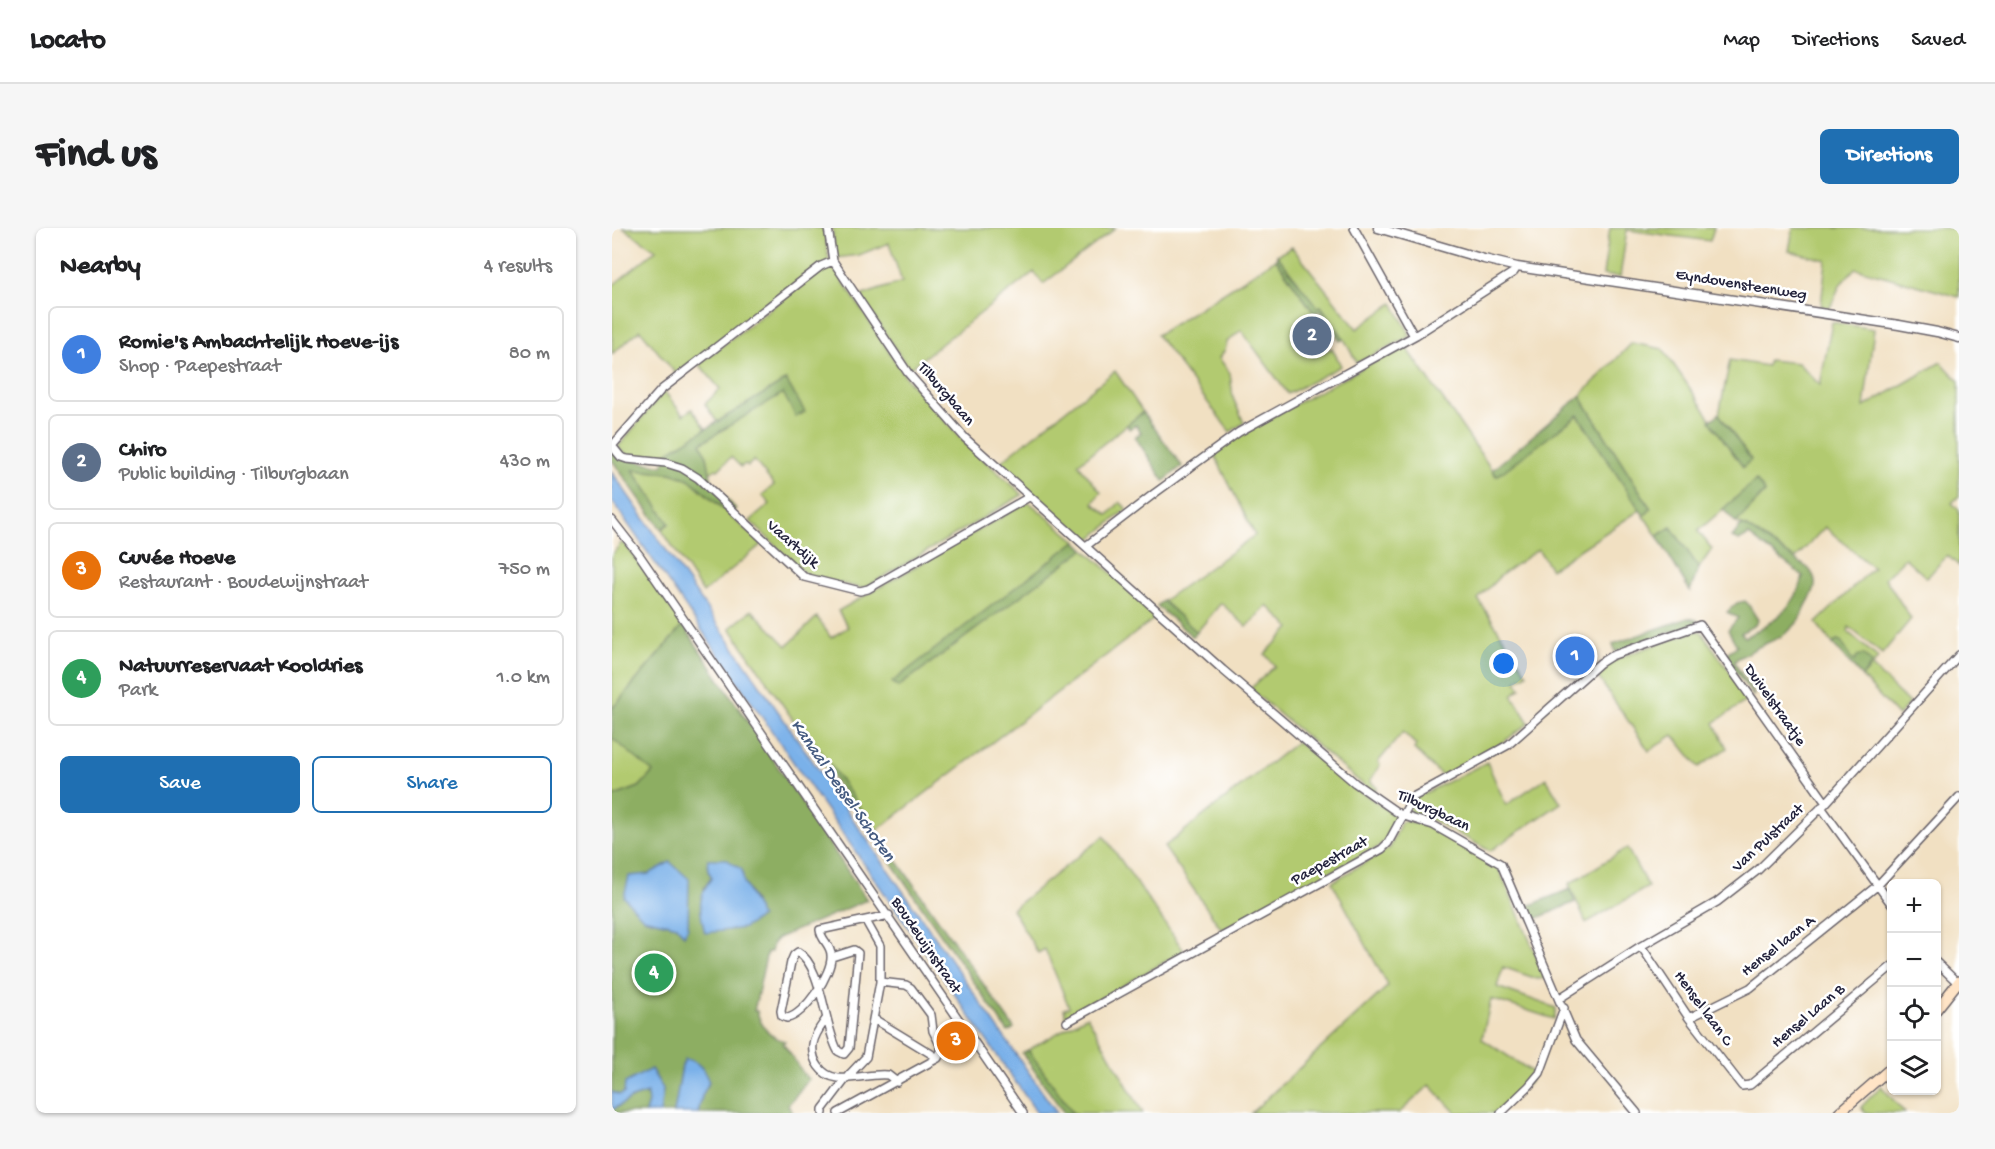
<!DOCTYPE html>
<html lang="en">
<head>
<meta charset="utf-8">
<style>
	body { margin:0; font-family:"Gochi Hand",sans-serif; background:#f6f6f6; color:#202124 }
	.controls { position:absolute; right:18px; bottom:18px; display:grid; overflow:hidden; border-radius:9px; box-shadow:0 2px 4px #0004 }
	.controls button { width:54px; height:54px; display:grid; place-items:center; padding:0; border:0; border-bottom:2px solid #e0e0e0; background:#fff; color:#202124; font:30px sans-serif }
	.you { position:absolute; left:892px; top:436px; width:21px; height:21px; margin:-15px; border:4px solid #fff; border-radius:50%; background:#1a73e8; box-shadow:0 0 0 9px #1a73e833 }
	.badge { display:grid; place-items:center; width:39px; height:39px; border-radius:50%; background:#1f6fb2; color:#fff; font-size:20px; font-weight:700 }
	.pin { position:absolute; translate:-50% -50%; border:3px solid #fff; box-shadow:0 2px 6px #0006 }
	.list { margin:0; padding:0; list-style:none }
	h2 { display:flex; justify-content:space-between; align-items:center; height:78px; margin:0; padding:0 24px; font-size:26px }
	h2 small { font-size:20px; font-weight:400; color:#757577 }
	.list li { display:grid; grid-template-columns:39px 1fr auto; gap:18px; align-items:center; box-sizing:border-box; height:96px; margin:0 12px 12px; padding:0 12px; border:2px solid #e0e0e0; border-radius:9px }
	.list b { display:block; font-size:22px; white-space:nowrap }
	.list p { margin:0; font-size:20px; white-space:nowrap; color:#757577 }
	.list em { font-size:20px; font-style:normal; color:#757577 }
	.actions { display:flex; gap:12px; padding:18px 24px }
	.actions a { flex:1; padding:14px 0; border:2px solid #1f6fb2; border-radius:9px; text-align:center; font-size:21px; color:#1f6fb2 }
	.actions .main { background:#1f6fb2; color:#fff }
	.icon { flex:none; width:33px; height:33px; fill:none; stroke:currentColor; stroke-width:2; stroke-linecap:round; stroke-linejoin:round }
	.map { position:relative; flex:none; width:1347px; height:885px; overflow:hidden; border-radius:9px }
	header { display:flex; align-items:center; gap:36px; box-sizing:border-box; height:84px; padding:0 30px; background:#fff; border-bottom:2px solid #e0e0e0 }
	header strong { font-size:28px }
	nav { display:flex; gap:33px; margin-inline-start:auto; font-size:21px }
	.intro { display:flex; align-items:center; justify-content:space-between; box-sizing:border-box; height:144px; padding:0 36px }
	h1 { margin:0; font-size:42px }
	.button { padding:15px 27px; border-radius:9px; background:#1f6fb2; color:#fff; font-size:21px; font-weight:700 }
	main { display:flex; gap:36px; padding:0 36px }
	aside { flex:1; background:#fff; border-radius:9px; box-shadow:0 2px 4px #0004 }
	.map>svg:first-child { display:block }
	.green { fill:#b2ca6f; stroke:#6a7655; stroke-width:1.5 }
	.forest { fill:#8dae62; stroke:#58684e; stroke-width:1.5; fill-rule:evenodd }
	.water { fill:#7ab1e9; stroke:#4e6a92; stroke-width:1.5 }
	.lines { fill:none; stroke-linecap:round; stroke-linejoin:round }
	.minor-casing { stroke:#6a646a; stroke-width:10 }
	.tertiary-casing { stroke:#6a646a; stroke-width:11 }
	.secondary-casing { stroke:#6a646a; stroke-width:12 }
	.minor { stroke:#fff; stroke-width:7 }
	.tertiary { stroke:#fff; stroke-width:8 }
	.secondary { stroke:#ffe4c6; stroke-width:9 }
	.labels { text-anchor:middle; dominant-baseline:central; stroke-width:5; stroke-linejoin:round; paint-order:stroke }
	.street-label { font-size:16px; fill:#22223b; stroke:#fff }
	.water-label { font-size:18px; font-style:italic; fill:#455b81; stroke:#fff }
</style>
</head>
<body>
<header>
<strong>Locato</strong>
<nav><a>Map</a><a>Directions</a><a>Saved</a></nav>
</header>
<div class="intro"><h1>Find us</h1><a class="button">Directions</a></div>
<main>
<aside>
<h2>Nearby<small>4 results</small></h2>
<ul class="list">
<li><span class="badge" style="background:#3f7fe0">1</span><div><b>Romie's Ambachtelijk Hoeve-ijs</b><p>Shop · Paepestraat</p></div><em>80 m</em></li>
<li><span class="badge" style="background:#5c6f8a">2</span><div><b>Chiro</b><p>Public building · Tilburgbaan</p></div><em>430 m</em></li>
<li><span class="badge" style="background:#e8710a">3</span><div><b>Cuvée Hoeve</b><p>Restaurant · Boudewijnstraat</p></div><em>750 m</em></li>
<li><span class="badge" style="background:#2e9e5b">4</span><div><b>Natuurreservaat Kooldries</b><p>Park</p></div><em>1.0 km</em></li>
</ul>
<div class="actions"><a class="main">Save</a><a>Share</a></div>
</aside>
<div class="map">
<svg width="1347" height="885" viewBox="0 0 1347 885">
	<rect width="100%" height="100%" fill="#fff"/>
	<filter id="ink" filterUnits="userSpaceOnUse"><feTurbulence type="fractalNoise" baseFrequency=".0167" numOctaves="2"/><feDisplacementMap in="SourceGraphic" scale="12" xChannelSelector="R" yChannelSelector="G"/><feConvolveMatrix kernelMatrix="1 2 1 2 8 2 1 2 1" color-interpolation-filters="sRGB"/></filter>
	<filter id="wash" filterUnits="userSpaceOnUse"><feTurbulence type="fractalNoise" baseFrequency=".008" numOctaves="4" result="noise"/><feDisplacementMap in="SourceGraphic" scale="24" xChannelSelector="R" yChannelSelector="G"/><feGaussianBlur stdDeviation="1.35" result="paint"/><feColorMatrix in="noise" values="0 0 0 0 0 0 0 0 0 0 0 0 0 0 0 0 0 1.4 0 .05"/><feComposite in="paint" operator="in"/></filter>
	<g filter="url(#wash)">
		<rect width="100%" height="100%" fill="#f1e0c2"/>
		<path class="green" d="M11 0H212L217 32 64 146 28 102 0 126V58L44 22Z
			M220 0H504L431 56 422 44 297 141 248 68 290 54 277 15 247 27 224 30Z
			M998 0H1102L1098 13 1015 2 1008 49 991 47Z
			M1181 0H1347V69L1243 40 1228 57 1218 80 1209 78 1214 32 1177 23Z
			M680 19 745 101 781 75 798 106 797 109 745 135 732 111 709 78 705 80 665 27Z
			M664 31 702 85 683 97 701 129 720 120 729 138 676 166 629 102 615 114 613 122 607 130 618 145 621 170 632 195 618 204 545 107Z
			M218 37 221 38 295 151 356 218 408 264 410 267 254 359 249 360 196 348 191 344 138 293 158 276 150 267 162 257 142 232 136 238 133 236 129 239 119 229 106 242 104 241 98 245 95 229 89 215 171 164 174 152 105 194 93 176 108 161 87 136 211 40Z
			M1220 94 1262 101 1252 179 1329 134 1347 153V268L1340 275 1347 282V338L1335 327 1315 350 1293 330 1273 350 1299 391 1270 426 1237 399 1236 404 1266 430 1260 439 1297 475 1286 488 1250 449 1259 439 1240 432 1229 414 1225 412 1221 416 1204 395 1261 340 1213 299 1183 331 1133 298 1124 295 1153 265 1144 252 1086 303 1100 321 1087 340 1059 299 1045 308 1032 288 1039 281 968 168 1020 115 1051 121 1099 191 1098 193 1131 239 1139 232 1107 186 1118 132 1155 138 1157 132 1186 135 1208 157Z
			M793 117 884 248 966 187 1028 282 939 341 926 321 888 348 866 371 915 446 904 453 909 460 900 467 917 495 875 526 830 548 802 521 804 517 791 504 766 534 768 537 758 553 765 560 761 565 638 461 663 438 653 426 678 400 655 377 635 399 609 375 585 404 551 373 643 307 601 224 621 210Z
			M503 143 531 184 466 236 489 264 481 275 496 287 508 274 515 281 475 314 386 236Z
			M52 163 71 187 80 181 94 201 57 224 52 231C35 230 17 234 6 219Z
			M21 242 59 245 77 251 150 316 91 365 49 301 57 296Z
			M418 275 464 313 281 454 286 459 472 321 547 387 264 603 203 515 199 518 118 400 140 382 175 418 205 389 219 410 236 399 226 383 412 276Z
			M9 315 13 316 71 397 0 481V327Z
			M1083 403H1089L1137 471 1102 495 1115 520 1087 539 1061 507 1037 523 983 445 1005 430Z
			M0 510 42 544 27 559 0 569Z
			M685 514 751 565 786 589 774 612 765 620 610 702 552 619Z
			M875 534 894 577 934 550 949 575 878 623 822 593 798 587C795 580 801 575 805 569Z
			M795 593 819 599 876 631 886 639 934 750 925 751 891 739 885 759 944 780 942 791 879 771 870 811 922 845 917 855 883 885H844L818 857 787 885H639L776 758 720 654 778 620 789 594Z
			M492 608 572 723 454 790 452 781 457 779 433 721 426 725 400 681Z
			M1015 620 1036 659 974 695 957 656Z
			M475 788 531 885H461L416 822Z
			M1269 858 1293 885H1253L1249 879Z"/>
		<path class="forest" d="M665 27 705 79 709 78 732 111 728 113 708 83 702 85 664 31Z
			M174 152 193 184 184 189 171 165 89 215 95 229 100 255 124 281 118 286 77 251 59 245 21 242 57 295 49 301 0 232V221L5 229 51 238 56 224Z
			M968 168 1039 281 1032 288 966 187 885 248 880 242Z
			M531 184 570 238 552 253 523 209 529 205 524 197 517 201 515 197Z
			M1107 186 1139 232 1131 239 1098 193Z
			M1144 252 1153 264 1124 295 1111 281Z
			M1129 298H1133L1196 340C1207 352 1204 361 1196 374 1191 382 1190 391 1182 398 1170 412 1152 414 1138 424 1131 428 1127 428 1122 434L1142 466 1141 468 1115 431 1116 424 1125 418 1116 402 1126 390 1115 384 1125 375 1133 373 1136 376 1146 392 1143 397 1129 405 1133 409C1159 396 1186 378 1191 348L1137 307 1127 313 1120 309Z
			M1059 299 1087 340 1078 363 1045 308Z
			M464 313 472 321 286 459 280 454Z
			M551 373 585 404 581 409 545 378Z
			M1076 390 1085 392V395L1003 424 1001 416Z
			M71 397 255 672 166 710 161 715 159 724H155L142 783H145C148 797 158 810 173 813L171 815 193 848 197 851 176 877 181 885H86L90 868 97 854 70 838 62 885H48L51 861 39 841 12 865 8 867 0 864V569L27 559 41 544 0 510V481ZM96 631 132 655 142 673 92 660 100 649 96 643ZM37 646 72 707 65 698 31 690 17 649Z
			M1225 412 1229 413 1240 432 1243 433 1245 428 1251 426 1260 435 1250 449 1221 416Z
			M203 515 402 800 396 804 199 518Z
			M958 661 963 674 919 693 914 679Z
			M416 822 461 885H452L410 825Z
			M35 865 36 875 33 885H0V882L20 870Z"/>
		<path class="water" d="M0 244 445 885H425L0 273Z
			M96 631H114L130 642 132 655 149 689 132 700 93 705C87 682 85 669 100 649L96 643Z
			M58 634 77 651 76 699 72 707 65 698 31 690 12 669 17 648 37 646Z
			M73 831C88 833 92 842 97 854L90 868 86 885H62L70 838Z
			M39 841 51 861 48 885H33L36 875 35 865 20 870 0 882V864L8 867 12 865 13 855Z"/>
	</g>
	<g filter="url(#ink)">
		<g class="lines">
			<g class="minor-casing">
				<path id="minor" d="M216 0 221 33 296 145 353 210 611 442 743 555 789 587 821 597 889 636 964 812 1025 885
					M742 0 802 108
					M0 218 9 229 15 231 54 235 70 240 86 250 192 349 248 363 256 361 417 269
					M0 218 49 162 209 38 221 33
					M0 292 28 328 411 885
					M474 318 543 265 627 204 804 107 902 44 905 39
					M1209 579 1280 677
					M1029 718 1077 790 1130 858 1138 857 1280 738
					M220 729 242 722 246 725 237 820 232 826 226 823C212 799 210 737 186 724L182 727 179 734 169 783 170 788 175 790C192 788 221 745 219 727 219 717 209 712 208 702L277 687
					M1324 734 1347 756
					M948 770 1029 718 1105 674 1146 642 1214 575 1347 427
					M1077 790 1138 760 1266 657 1347 569
					M214 791C209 798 202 807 201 816 199 832 209 848 226 850 241 852 260 845 276 847L285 854
					M262 791 326 830
					M455 794 770 621 776 615 801 569 896 517 988 435 999 428 1088 397 1214 575
					M211 885V881L236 848 254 829 268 754
					M226 885 326 830 330 820 321 803 319 787 299 760 294 757 268 754V718L254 693
					M889 885 917 858 928 845 952 780"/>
			</g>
			<g class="tertiary-casing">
				<path id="tertiary" d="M766 0 872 31 905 39 1287 97 1325 104 1347 110"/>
			</g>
			<g class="secondary-casing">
				<path id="secondary" d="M1324 782 1347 753
					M1227 885 1280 839"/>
			</g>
			<use href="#minor" class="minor"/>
			<use href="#tertiary" class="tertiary"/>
			<use href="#secondary" class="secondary"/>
		</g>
	</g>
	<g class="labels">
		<g class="street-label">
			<text transform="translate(1129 58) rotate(9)">Eyndovensteenweg</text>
			<text transform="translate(333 167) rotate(49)">Tilburgbaan</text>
			<text transform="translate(180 317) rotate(41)">Vaartdijk</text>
			<text transform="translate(1162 478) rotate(55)">Duivelstraatje</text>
			<text transform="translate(821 584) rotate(25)">Tilburgbaan</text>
			<text transform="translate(1157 611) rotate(-43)">Van Pulstraat</text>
			<text transform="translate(718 634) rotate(-29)">Paepestraat</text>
			<text transform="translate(313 718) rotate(56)">Boudewijnstraat</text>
			<text transform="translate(1167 719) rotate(-38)">Hensel laan A</text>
			<text transform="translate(1090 781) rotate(54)">Hensel laan C</text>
			<text transform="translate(1197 789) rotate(-40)">Hensel Laan B</text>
		</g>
		<g class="water-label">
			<text transform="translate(230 563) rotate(55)">Kanaal Dessel-Schoten</text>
		</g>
	</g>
</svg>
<div class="controls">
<button>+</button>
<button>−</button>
<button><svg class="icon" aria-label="locate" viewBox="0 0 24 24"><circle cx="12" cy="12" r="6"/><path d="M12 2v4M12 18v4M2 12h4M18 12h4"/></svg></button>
<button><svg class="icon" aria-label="layers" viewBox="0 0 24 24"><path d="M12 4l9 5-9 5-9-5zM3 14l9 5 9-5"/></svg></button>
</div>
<div class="you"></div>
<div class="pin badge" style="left:963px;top:428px;background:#3f7fe0">1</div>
<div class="pin badge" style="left:700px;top:108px;background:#5c6f8a">2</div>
<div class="pin badge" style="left:344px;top:813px;background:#e8710a">3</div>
<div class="pin badge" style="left:42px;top:745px;background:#2e9e5b">4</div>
</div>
</main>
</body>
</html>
